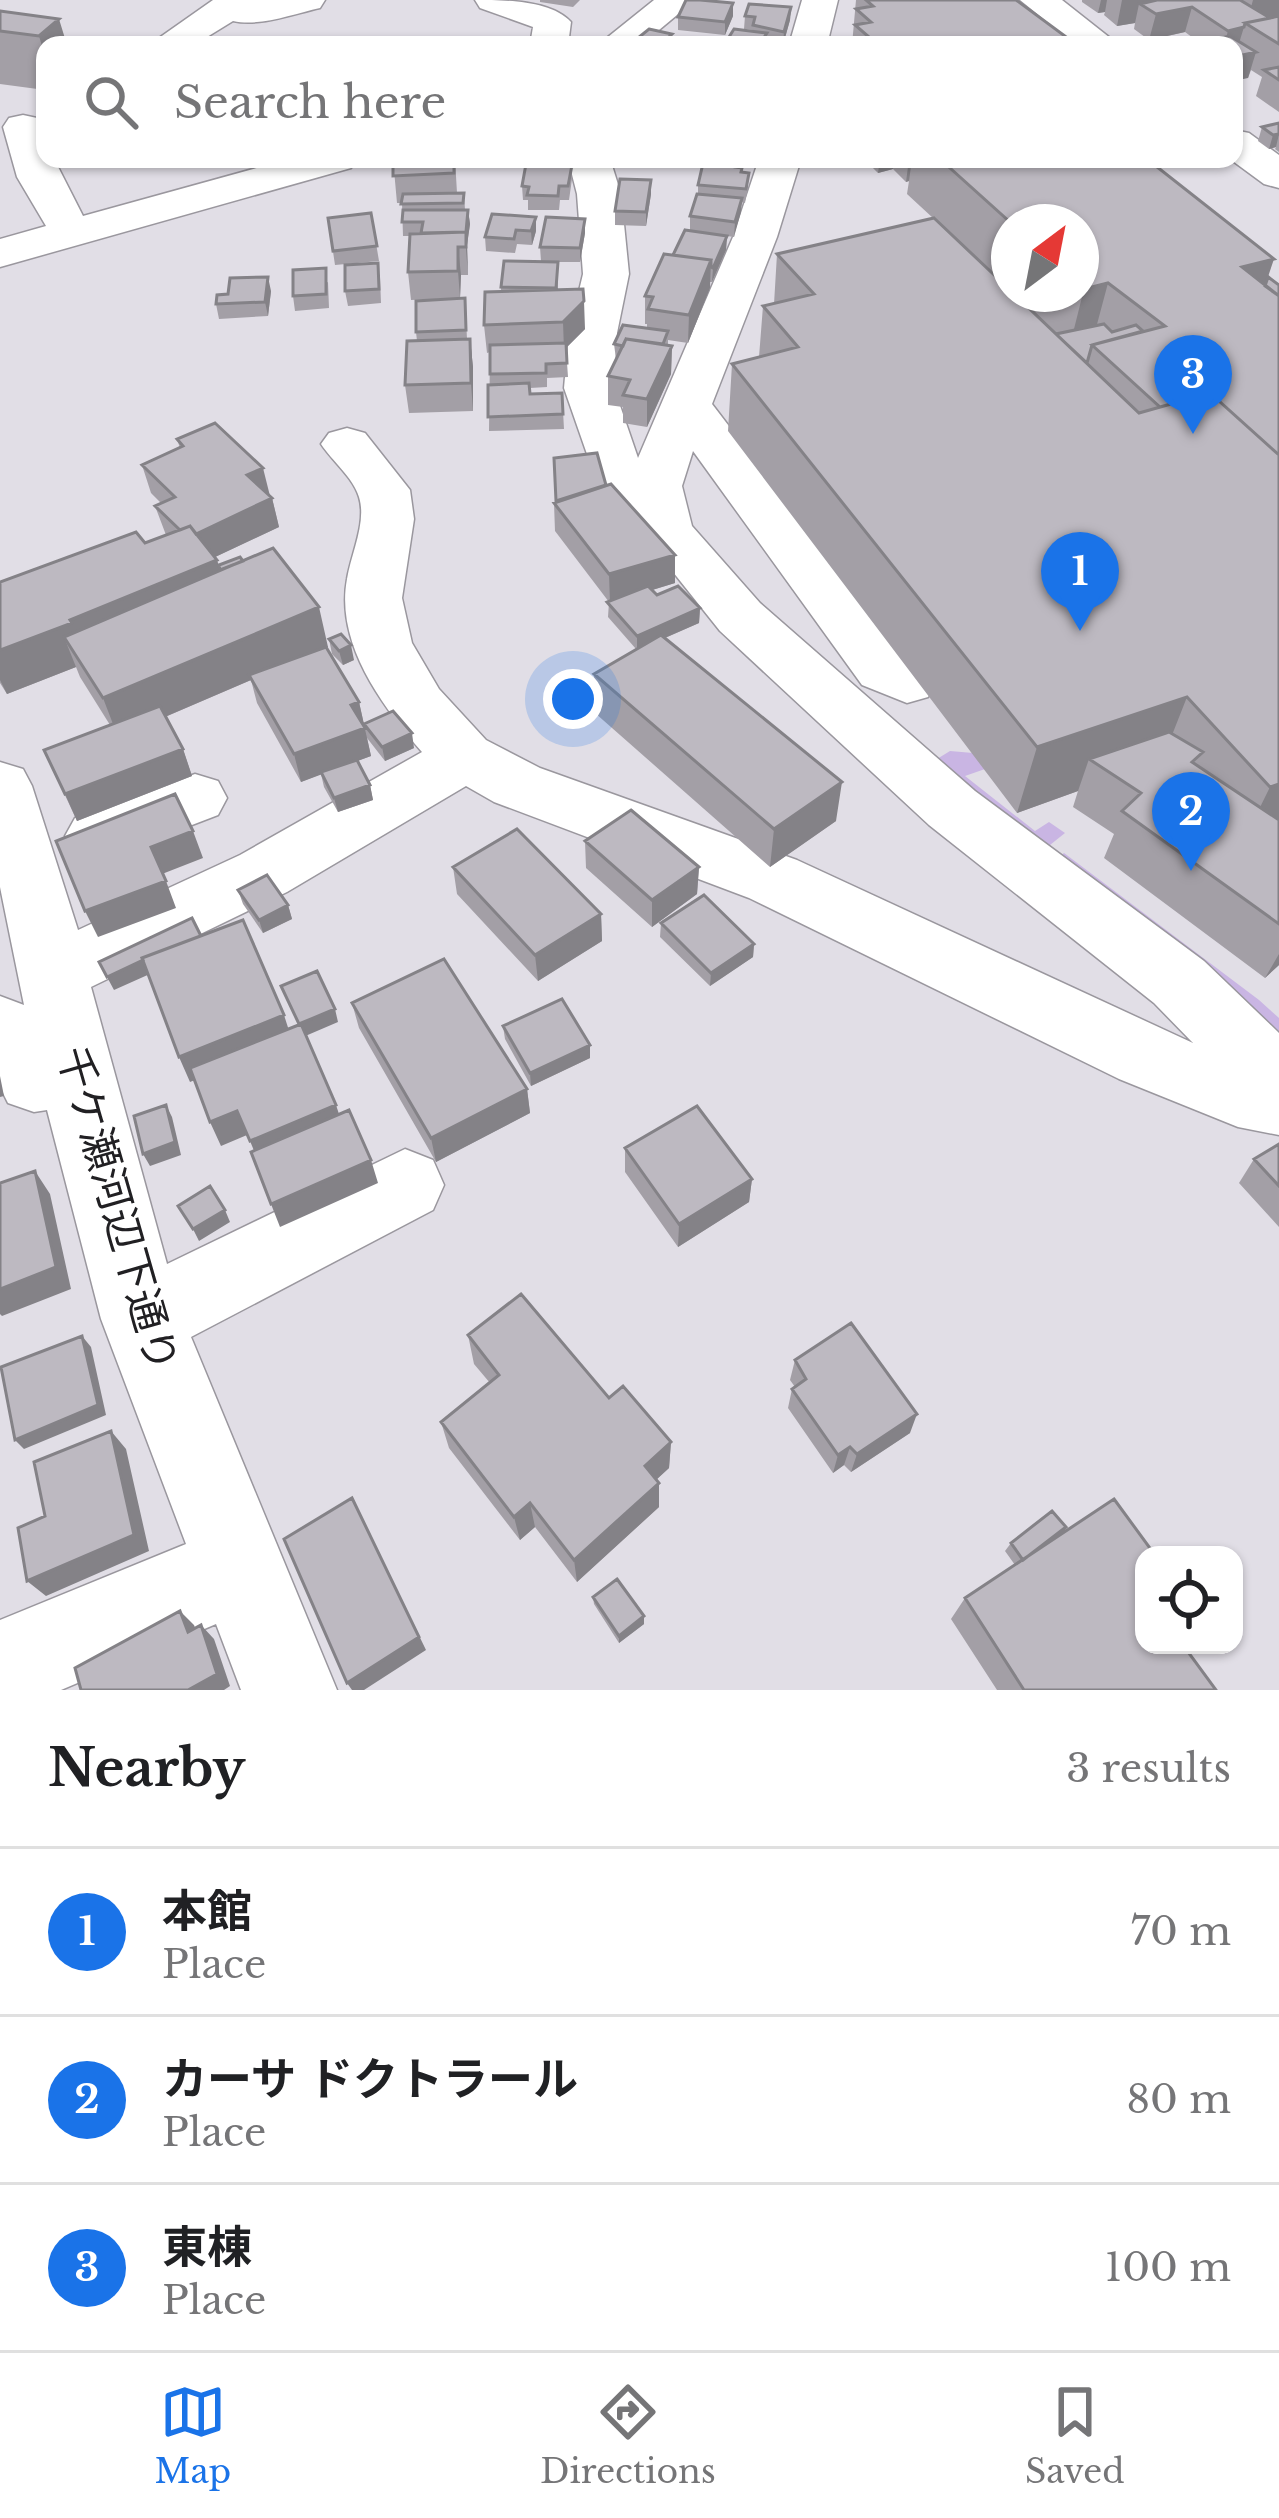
<!DOCTYPE html>
<html lang="en">
<head>
<meta charset="utf-8">
<style>
	body { margin:0; font-family:"Libre Baskerville","Noto Sans JP",serif; background:#f2f2f2; color:#202124 }
	.controls { position:absolute; right:36px; bottom:36px; display:grid; overflow:hidden; border-radius:24px; box-shadow:0 3px 9px #0004 }
	.controls button { width:108px; height:108px; display:grid; place-items:center; padding:0; border:0; border-bottom:3px solid #e0e0e0; background:#fff; color:#202124; font:60px sans-serif }
	.compass { position:absolute; left:991px; top:204px; width:108px; height:108px; border-radius:50%; background:#fff; box-shadow:0 3px 9px #0004; rotate:32deg }
	.you { position:absolute; left:573px; top:699px; width:42px; height:42px; margin:-30px; border:9px solid #fff; border-radius:50%; background:#1a73e8; box-shadow:0 0 0 18px #1a73e833 }
	.badge { display:grid; place-items:center; width:78px; height:78px; border-radius:50%; background:#1a73e8; color:#fff; font-size:39px; font-weight:700 }
	.pin { position:absolute; translate:-50% -99px; filter:drop-shadow(0 3px 6px #0008) }
	.pin::after { content:''; position:absolute; top:63px; width:42px; height:36px; background:inherit; clip-path:polygon(0 0,100% 0,50% 100%) }
	.list { margin:0; padding:0; list-style:none }
	h2 { display:flex; justify-content:space-between; align-items:center; height:156px; margin:0; padding:0 48px; font-size:51px }
	h2 small { font-size:39px; font-weight:400; color:#757577 }
	.list li { display:grid; grid-template-columns:78px 1fr auto; gap:36px; align-items:center; box-sizing:border-box; height:168px; padding:0 48px; border-top:3px solid #e0e0e0 }
	.list b { display:block; font-size:45px; white-space:nowrap }
	.list p { margin:0; font-size:39px; white-space:nowrap; color:#757577 }
	.list em { font-size:39px; font-style:normal; color:#757577 }
	.icon { flex:none; width:66px; height:66px; fill:none; stroke:currentColor; stroke-width:2; stroke-linecap:round; stroke-linejoin:round }
	.map { position:relative; flex:none; width:1279px; height:1690px; overflow:hidden }
	.search { position:absolute; background:#fff; box-shadow:0 3px 9px #0004; left:36px; right:36px; top:36px; height:132px; display:flex; align-items:center; gap:30px; box-sizing:border-box; padding:0 42px; border-radius:24px; color:#757577; font-size:45px }
	.sheet { height:660px; background:#fff }
	nav { display:flex; justify-content:space-around; align-items:center; box-sizing:border-box; height:168px; border-top:3px solid #e0e0e0; background:#fff; font-size:33px; color:#757577 }
	nav a { display:grid; justify-items:center; gap:6px }
	nav .on { color:#1a73e8 }
	.map>svg:first-child { display:block }
	.green { fill:#c9b5e3 }
	.lines { fill:none; stroke-linecap:round; stroke-linejoin:round }
	.minor-casing { stroke:#9a979e; stroke-width:3 }
	.minor { fill:#fff; fill-rule:evenodd }
	.wall { fill:#a39fa6; fill-rule:evenodd }
	.shaded-wall { fill:#848287 }
	.building { fill:#bdb9c1; stroke:#848287; stroke-width:3 }
	.labels { text-anchor:middle; dominant-baseline:central; stroke-width:9; stroke-linejoin:round; paint-order:stroke }
	.near-street-label { font-size:42px; fill:#212023; stroke:#fff }
</style>
</head>
<body>
<div class="map">
<svg width="1279" height="1690" viewBox="0 0 1279 1690">
	<rect width="100%" height="100%" fill="#e1dee6"/>
	<path class="green" d="M950 751 973 753 985 769 965 776 1035 831 1049 822 1065 833 1045 849 937 759Z
		M1064 853 1259 1000 1279 1018V1044L1057 859Z"/>
	<g class="lines">
		<g class="minor-casing">
			<path id="minor" d="M213 0H325L320 8C293 14 260 27 233 21L194 45H149Z
				M475 0C505 0 551 0 571 22L568 45H530L533 27 480 8Z
				M654 0H695L641 45H598Z
				M802 0H838L827 45H789Z
				M1020 0H1062L1119 45H1076Z
				M23 115 37 118 45 132V159H54L83 216 289 159H357L351 168 0 267V239L46 226 17 177 3 127 9 118Z
				M1234 130 1249 133 1279 155V188L1264 184 1230 159Z
				M568 159H610L621 194 629 274 617 333 614 388 638 458 733 237 759 159H801L777 237 712 404 904 655 928 667 937 682 928 697 907 703 862 685 693 451 682 486 692 526 760 603 975 791 1204 961 1279 1033V1135L1238 1127 1119 1079 749 898 494 802 466 786 287 892 91 987 167 1264 405 1149 433 1160 444 1185 433 1210 191 1337 337 1690H241L216 1624 61 1690H0V1620L186 1544 101 1319 47 1110 34 1112 8 1103 0 1087V996L24 1005 0 887V762L23 769 32 786 78 930 240 855 422 752C382 706 335 643 347 579 351 554 367 522 359 497 353 477 332 461 321 444L329 433 347 428 365 433 410 490 414 519 402 598 412 643 439 689 486 740 540 768 797 860 1193 1043 1154 1003 929 825 720 631 638 528 603 500 564 388 569 333 583 274 577 194Z
				M195 774 218 781 227 798 218 815 98 861 75 854 65 836 75 818Z"/>
		</g>
		<use href="#minor" class="minor"/>
	</g>
	<path class="wall" d="M540 0H580L573 7 540 2Z
		M856 0H1016L1073 42 1089 45H852Z
		M1082 0H1279V112L1256 96 1262 77 1251 70 1248 78 1185 32 1149 40 1134 29 1135 23 1117 26 1104 15 1105 12 1098 13 1082 2Z
		M733 3V16L725 35 678 30V17Z
		M791 7 790 20 783 45H777L753 30 744 29 745 16Z
		M0 11 59 19 45 45V90L0 84Z
		M1279 123V152L1275 149 1276 147 1269 149 1258 141 1262 127Z
		M393 159H455L457 193H464L465 210H468L470 224 467 245 468 275H461L460 298 411 300 408 272 410 236H403L402 203H397Z
		M864 159H1147L1279 285V965L1265 978 1104 858 1114 834 1073 807 1078 791 1017 813 728 431 732 364 759 357 763 306 774 304 777 254 933 218 907 194 909 181 906 182 893 169 878 173ZM1009 222H1081V294H1009Z
		M572 165V179L569 200H560L559 210H528V200H523L522 186Z
		M735 167 741 172 748 187 745 203 741 202 734 237 727 236 726 250 712 282H710V288L688 343 668 340V345L672 346 671 374 647 427 623 423V407L608 405V376L616 359 614 344 647 328V324H645V296L690 230V216L698 194V185Z
		M651 194 646 226 615 225V211Z
		M371 213 379 261 335 265 328 218Z
		M492 214 536 231 532 245 517 244 515 253 486 251 485 237Z
		M585 233 580 262H558V290L585 329 566 348 568 377 547 378V387L530 388V394L562 393 564 429 489 431 490 352 487 353 484 325 501 292V287L541 261 540 247Z
		M380 278 381 303 348 306 345 291Z
		M328 282 329 308 295 311 293 296Z
		M271 291 268 316 219 319 216 304 228 294Z
		M465 298 467 339H470L473 367V411L409 413 405 385 417 341 416 332Z
		M177 439 272 498 279 527 215 557 219 565 328 647 326 648 359 702 371 756 357 761 370 785 373 800 338 812 324 787 321 774 301 782 257 703 251 680 165 717 183 749 192 776 77 821 44 750 110 725 80 677 76 667 7 694 0 683V582L145 543 166 535 155 506 161 503 151 493 142 465 180 448Z
		M606 485 675 555V583L652 590 657 595 700 608 699 623 665 638 836 821 770 867 595 713 594 674 636 649 608 617 609 602 555 531 554 503Z
		M329 639 354 660 343 665 332 654Z
		M364 724 414 748 385 761 367 738Z
		M585 841 699 867 697 894 652 927 586 868Z
		M453 867 601 914 602 941 538 981 457 894Z
		M238 890 288 905 292 919 263 933 243 904Z
		M661 923 754 944 753 957 710 986 660 937Z
		M352 1003 527 1089 530 1113 436 1162 359 1028Z
		M503 1026 590 1045V1058L531 1086 505 1039Z
		M1279 1144V1227L1239 1183 1254 1159Z
		M625 1148 752 1179 749 1202 678 1247 625 1172Z
		M468 1335 609 1398 671 1442 669 1468 656 1480 659 1507 577 1582 535 1527 520 1540 449 1448 441 1422 490 1383 474 1364Z
		M795 1360 910 1433 851 1472 844 1465 833 1473 788 1408 792 1389 795 1387 790 1380Z
		M1058 1536 1144 1645 1216 1690H997L951 1619 965 1598 1015 1565 1005 1551 1011 1543Z
		M593 1597 644 1624 619 1643 594 1604Z"/>
	<path class="shaded-wall" d="M1101 0H1107L1105 12 1098 13Z
		M1122 0H1164L1192 7 1185 32 1149 40 1156 14 1139 4 1135 23 1117 26Z
		M1253 0H1279V15L1247 22Z
		M733 3V16L725 35V22Z
		M791 7 790 20 783 45 784 32Z
		M59 19 67 45H45V56L39 36Z
		M1244 27 1236 53 1224 45 1228 31Z
		M672 34V45H660Z
		M1256 52 1248 78 1234 81V57Z
		M1279 134 1276 147 1269 149 1273 135Z
		M880 159H894L893 169 878 173Z
		M909 159H912L909 181 906 182Z
		M651 180V194L646 226V212Z
		M742 198 741 212 734 237 735 222Z
		M468 210 470 224 467 245 468 275 465 237Z
		M536 217V231L532 245 531 231Z
		M585 219V233L580 262V248Z
		M727 236 726 250 712 282 713 268Z
		M458 247 461 275 460 298 458 271Z
		M1274 259 1254 318 1242 267Z
		M711 260 710 288 688 343 689 315Z
		M268 277 271 291 268 316 265 302Z
		M1108 283 1092 343 1069 349 1084 289Z
		M584 301 585 329 564 350 563 322Z
		M470 339 473 367V411L471 383Z
		M672 346 671 374 647 427V399Z
		M263 468 270 496 247 475Z
		M272 498 279 527 196 566 188 538Z
		M675 555V583L610 603 609 574Z
		M217 560 228 600 64 637 76 667 7 694 0 680V650Z
		M319 607 328 647 252 679 249 675 251 680 118 737 103 698Z
		M700 608 699 623 637 650V636Z
		M351 645 354 660 343 665 339 651Z
		M1187 697 1161 763 1089 759 1078 791 1017 813 1037 747Z
		M359 702 371 756 301 782 294 754 351 705Z
		M412 733 414 748 385 761 382 747Z
		M183 749 192 776 77 821 65 794Z
		M842 782 836 821 770 867 774 829Z
		M1279 784V837L1238 852 1270 787Z
		M370 785 373 800 338 812 334 798Z
		M193 831 203 858 162 874 151 847Z
		M699 867 697 894 652 927V900Z
		M166 881 176 908 98 937 85 911Z
		M288 905 292 919 263 933 259 920Z
		M601 914 602 941 538 981 535 955Z
		M754 944 753 957 710 986 711 973Z
		M1279 954V965L1265 978Z
		M155 955 161 969 114 990 107 977Z
		M335 1009 338 1022 303 1037 299 1024Z
		M284 1015 292 1040 190 1082 179 1057Z
		M590 1045V1058L531 1086 530 1073Z
		M0 1076 4 1096 0 1097Z
		M527 1089 530 1113 436 1162 431 1138Z
		M166 1105 172 1117 181 1155 150 1166 143 1154Z
		M336 1105 344 1129 260 1165 250 1141Z
		M237 1111 247 1135 221 1146 210 1122Z
		M371 1160 378 1183 280 1227 271 1204Z
		M35 1171 50 1194 71 1289 2 1316 0 1314V1289Z
		M752 1179 749 1202 678 1247 679 1224Z
		M225 1210 230 1222 199 1241 193 1229Z
		M82 1336 91 1347 106 1415 24 1449 15 1440Z
		M917 1414 910 1433 851 1472 857 1454Z
		M111 1431 126 1449 149 1551 46 1596 27 1581Z
		M671 1442 669 1468 645 1490V1466Z
		M850 1447 844 1465 833 1473 838 1455Z
		M659 1483V1507L577 1582 574 1560Z
		M352 1498 426 1650 364 1690H352L347 1683Z
		M530 1503 535 1527 520 1540 514 1517Z
		M180 1611 194 1625 202 1645 188 1632Z
		M644 1616V1624L619 1643V1636Z
		M201 1625 214 1639 230 1686 224 1690H188Z"/>
	<path class="building" d="M686 0H700L733 3 725 22 678 17Z
		M866 0H1016L1077 45H859L855 41 870 38 855 25 871 22 856 9 873 6Z
		M1157 0H1240L1270 18 1245 23 1244 27 1228 31 1192 7 1156 14 1140 4Z
		M749 4 791 7 784 32 753 25 755 17 745 16Z
		M0 11 59 19 39 36 0 31Z
		M1279 16V44L1245 23Z
		M649 29 672 34 660 45 633 42Z
		M734 29 767 33 763 39 777 41 775 45H724Z
		M1230 36 1256 52 1234 57V45H1186Z
		M1083 40 1089 45H1077L1073 42Z
		M1279 67V80L1264 70Z
		M1279 123V134L1273 135 1262 127Z
		M393 159H454V173L393 176Z
		M704 159 736 160 735 167 742 168 741 172 749 173 746 189 698 185Z
		M940 159H1147L1274 259 1242 267 1279 296V455L1210 393 1160 407 1092 345 1165 326 1108 283 1084 289 1081 287V222H1010Z
		M526 164 572 165 568 186H559L558 196 527 195 529 187 522 186Z
		M620 179 651 180 646 212 615 211Z
		M464 193 463 203 401 204 403 194Z
		M697 194 742 198 735 222 690 216Z
		M403 210H468L466 232 421 233 423 222H402Z
		M371 213 377 246 333 251 328 218Z
		M492 214 536 217 531 231 516 230 514 239 485 237Z
		M546 217 585 219 580 248 540 247Z
		M934 218 1009 289V294H1014L1139 413 1210 393 1279 455V784L1270 787 1187 697 1037 747 732 364 798 347 763 306 814 294 777 254Z
		M685 230 727 236 713 268 711 267V260L673 255Z
		M466 232V247H458V271L408 272 410 234Z
		M664 254 711 260 689 315 648 309 653 297 645 296Z
		M504 261 558 262 556 288 501 287Z
		M378 263 379 289 345 291V265Z
		M326 268V294L293 296V270Z
		M268 277 265 302 216 304 217 295 228 294 230 278Z
		M1268 277 1279 285V296L1265 286Z
		M583 289 584 301 563 322 484 325 485 292Z
		M465 298 466 330 416 332V301Z
		M1104 324 1112 332 1136 325 1143 331 1092 345 1087 363 1056 334Z
		M623 325 668 331 663 344 626 339 623 346 614 344Z
		M470 339 471 383 405 385 407 341Z
		M626 339 672 346 647 399 623 395 630 380 608 376Z
		M566 343 567 363 546 364V373L490 374V345Z
		M529 383 530 394 562 393 563 414 488 417V385Z
		M215 423 263 468 247 475 272 498 196 534 190 526 180 530 155 506 175 497 142 465 183 446 177 439Z
		M597 453 606 485 556 501 554 458Z
		M611 484 675 555 609 574 554 503Z
		M190 526 217 560 70 620 72 623 0 650V582L136 532 145 543Z
		M273 548 319 607 103 698 64 637Z
		M240 557 243 561 220 570 219 565Z
		M648 586 657 595 678 586 700 608 637 636 607 602Z
		M341 634 351 645 339 651 329 639Z
		M661 635 842 782 774 829 594 674Z
		M326 647 359 702 351 705 365 728 294 754 249 675Z
		M160 706 183 749 65 794 44 750Z
		M393 711 412 733 382 747 364 724Z
		M1169 732 1203 752 1192 762 1279 820V924L1122 811 1141 793 1089 759Z
		M357 760 370 785 334 798 321 772Z
		M175 794 193 831 151 847 166 881 85 911 56 841Z
		M631 810 699 867 652 900 585 841Z
		M517 829 601 914 535 955 453 867Z
		M267 875 288 905 259 920 238 890Z
		M704 895 754 944 711 973 661 923Z
		M192 918 201 936 142 958 143 960 107 977 99 962Z
		M243 920 284 1015 179 1057 142 958Z
		M444 959 527 1089 431 1138 352 1003Z
		M317 971 335 1009 299 1024 281 986Z
		M562 999 590 1045 530 1073 503 1026Z
		M301 1024 336 1105 250 1141 237 1111 210 1122 190 1068Z
		M166 1105 175 1142 143 1154 134 1116Z
		M697 1106 752 1179 679 1224 625 1148Z
		M349 1110 371 1160 271 1204 251 1152Z
		M1279 1144V1186L1254 1159Z
		M35 1171 56 1267 0 1289V1183Z
		M210 1186 225 1210 193 1229 178 1206Z
		M521 1294 609 1398 623 1386 671 1442 645 1466 659 1483 574 1560 530 1503 514 1517 441 1422 499 1375 468 1335Z
		M851 1323 917 1414 857 1454 850 1447 838 1455 792 1389 806 1379 795 1360Z
		M82 1336 98 1405 15 1440 1 1367Z
		M111 1431 134 1535 27 1581 18 1528 45 1516 34 1462Z
		M352 1498 419 1637 347 1683 284 1539Z
		M1114 1499 1155 1555H1144V1645H1183L1216 1690H1024L965 1598Z
		M1052 1511 1066 1527 1023 1560 1011 1543Z
		M617 1579 644 1616 619 1636 593 1597Z
		M180 1611 188 1632 201 1625 217 1674 188 1690H81L75 1668Z"/>
	<g class="labels">
		<g class="near-street-label">
			<text transform="translate(118 1209) rotate(74)">千ケ瀬河辺下通り</text>
		</g>
	</g>
</svg>
<div class="controls">
<button><svg class="icon" aria-label="locate" viewBox="0 0 24 24"><circle cx="12" cy="12" r="6"/><path d="M12 2v4M12 18v4M2 12h4M18 12h4"/></svg></button>
</div>
<svg class="compass" viewBox="-18 -18 36 36"><path d="M0-13l5 13h-10z" fill="#e53935"/><path d="M0 13l5-13h-10z" fill="#757577"/></svg>
<div class="you"></div>
<div class="pin badge" style="left:1080px;top:631px">1</div>
<div class="pin badge" style="left:1191px;top:871px">2</div>
<div class="pin badge" style="left:1193px;top:434px">3</div>
<div class="search"><svg class="icon" aria-label="search" viewBox="0 0 24 24"><circle cx="10" cy="10" r="6"/><path d="M15 15l6 6"/></svg>Search here</div>
</div>
<section class="sheet">
<h2>Nearby<small>3 results</small></h2>
<ul class="list">
<li><span class="badge">1</span><div><b>本館</b><p>Place</p></div><em>70 m</em></li>
<li><span class="badge">2</span><div><b>カーサ ドクトラール</b><p>Place</p></div><em>80 m</em></li>
<li><span class="badge">3</span><div><b>東棟</b><p>Place</p></div><em>100 m</em></li>
</ul>
</section>
<nav>
<a class="on"><svg class="icon" aria-label="map" viewBox="0 0 24 24"><path d="M3 6l6-2 6 2 6-2v14l-6 2-6-2-6 2zM9 4v14M15 6v14"/></svg>Map</a>
<a><svg class="icon" aria-label="directions" viewBox="0 0 24 24"><path d="M12 3l9 9-9 9-9-9zM9 14v-3h6M13 9l2 2-2 2"/></svg>Directions</a>
<a><svg class="icon" aria-label="saved" viewBox="0 0 24 24"><path d="M7 4h10v16l-5-4-5 4z"/></svg>Saved</a>
</nav>
</body>
</html>
